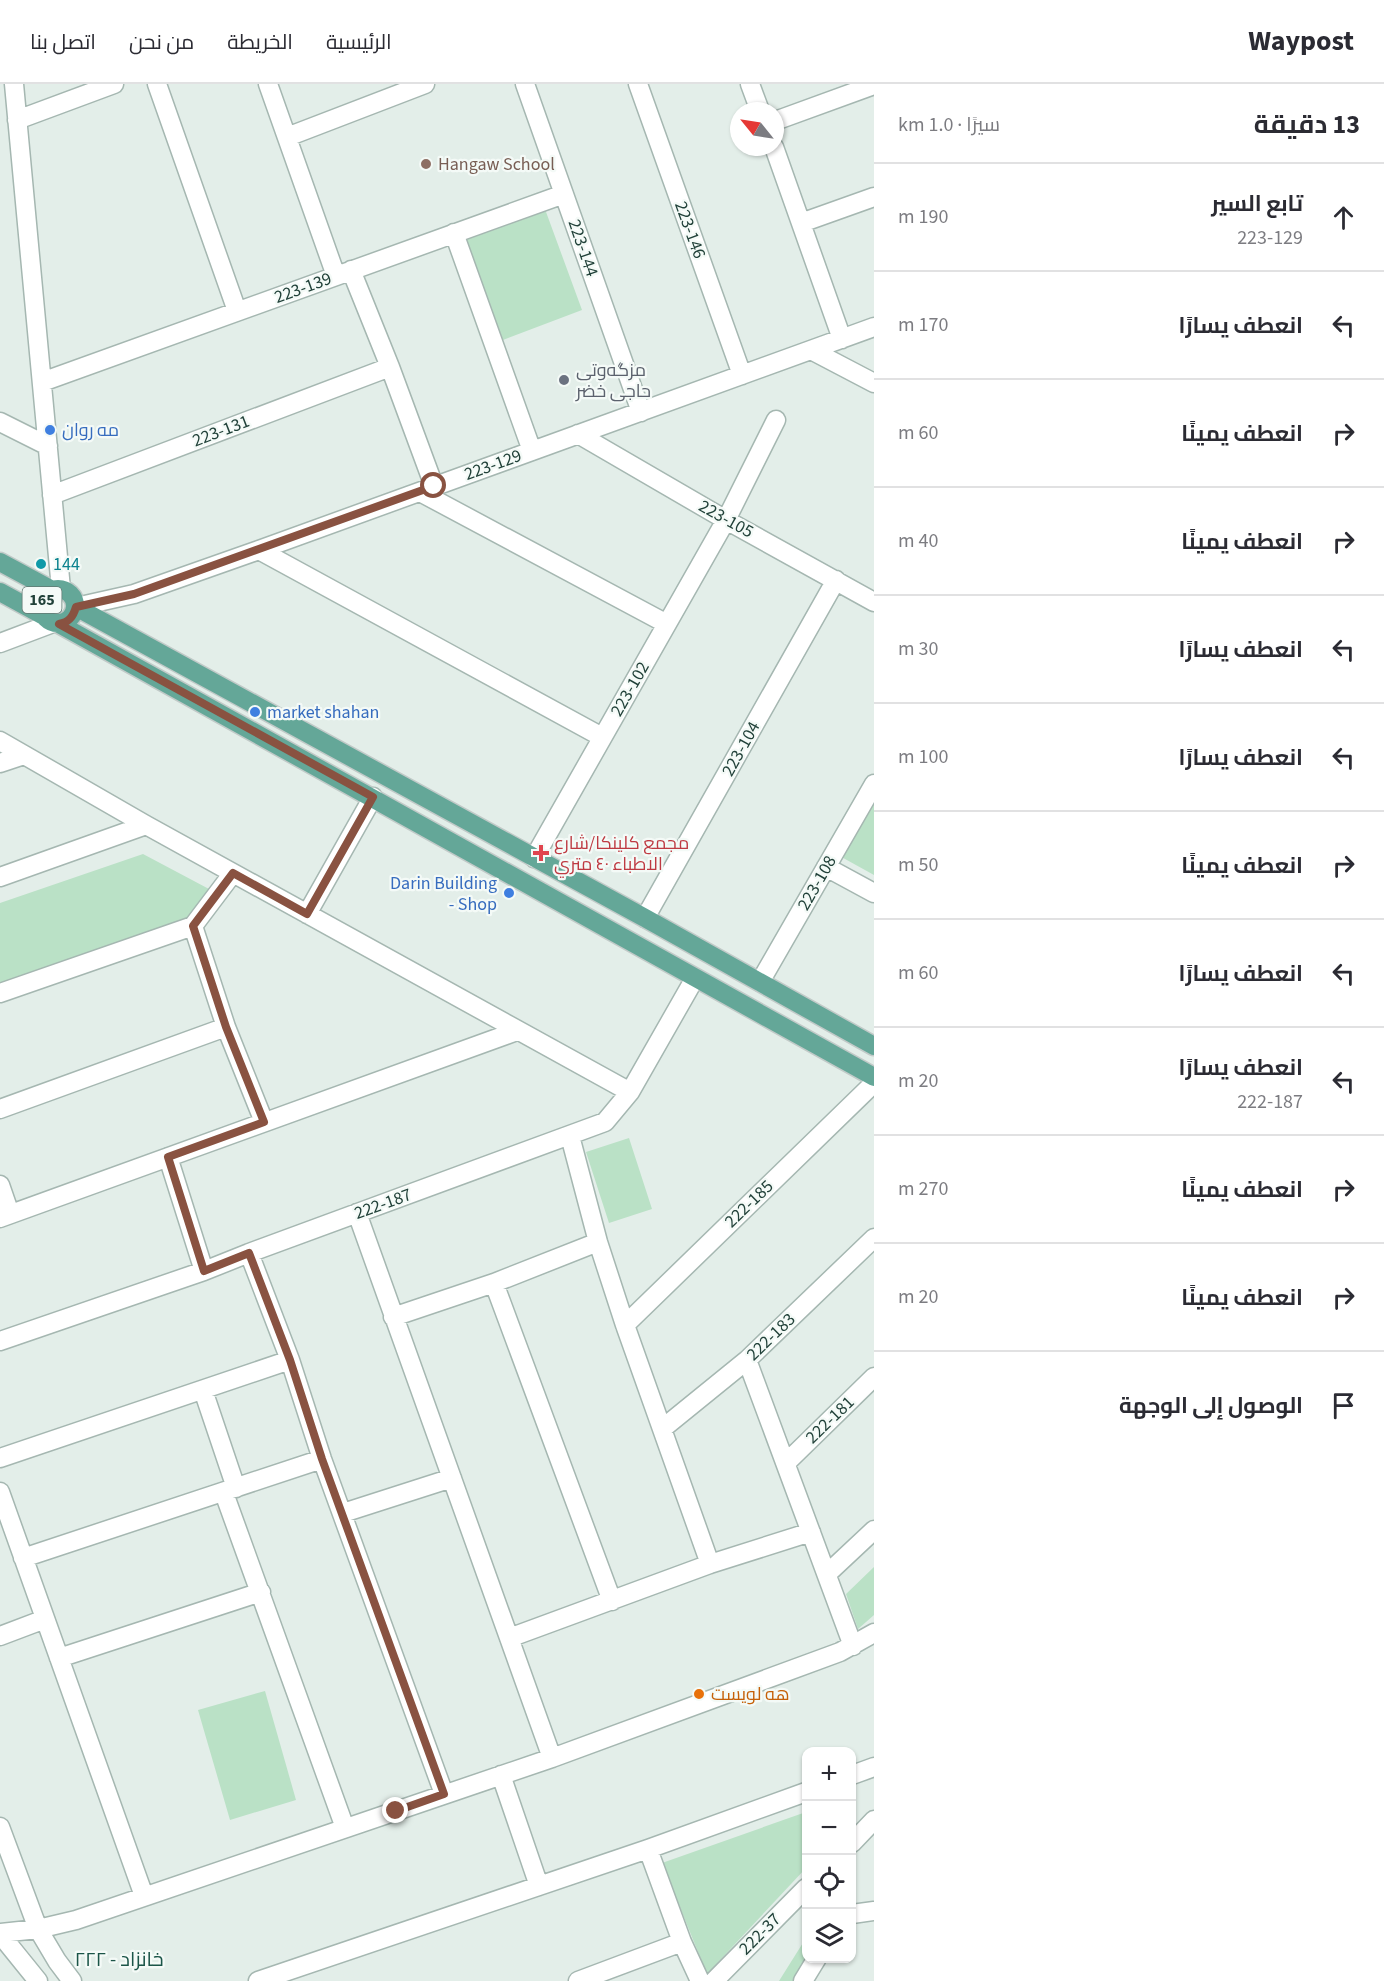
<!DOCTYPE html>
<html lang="ar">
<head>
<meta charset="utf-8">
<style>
	body { margin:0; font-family:"Source Sans 3",Cairo,sans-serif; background:#f7f7f7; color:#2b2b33; direction:rtl }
	.controls { position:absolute; right:18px; bottom:18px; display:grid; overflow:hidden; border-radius:12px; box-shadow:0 2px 4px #0004 }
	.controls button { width:54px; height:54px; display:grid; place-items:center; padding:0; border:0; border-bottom:2px solid #e1e1e2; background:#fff; color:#2b2b33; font:30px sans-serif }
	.compass { position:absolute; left:730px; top:18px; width:54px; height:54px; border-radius:50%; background:#fff; box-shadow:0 2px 4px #0004; rotate:300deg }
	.stop { position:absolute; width:18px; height:18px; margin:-14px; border:4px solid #895241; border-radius:50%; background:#fff }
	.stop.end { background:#895241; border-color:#fff; box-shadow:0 2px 6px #0008 }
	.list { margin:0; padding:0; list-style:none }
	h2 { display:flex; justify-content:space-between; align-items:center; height:78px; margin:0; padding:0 24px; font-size:26px }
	h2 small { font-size:20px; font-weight:400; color:#7c7c81 }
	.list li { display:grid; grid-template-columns:39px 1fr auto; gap:18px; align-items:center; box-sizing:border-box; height:108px; padding:0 24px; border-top:2px solid #e1e1e2 }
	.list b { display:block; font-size:22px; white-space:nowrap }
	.list p { margin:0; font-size:20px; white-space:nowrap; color:#7c7c81 }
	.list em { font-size:20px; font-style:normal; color:#7c7c81 }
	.icon { flex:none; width:33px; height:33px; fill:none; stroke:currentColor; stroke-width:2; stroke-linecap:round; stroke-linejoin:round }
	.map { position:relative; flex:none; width:874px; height:1897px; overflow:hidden; direction:ltr }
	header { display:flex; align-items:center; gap:36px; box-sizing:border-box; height:84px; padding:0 30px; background:#fff; border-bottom:2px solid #e1e1e2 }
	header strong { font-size:28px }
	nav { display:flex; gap:33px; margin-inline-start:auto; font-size:21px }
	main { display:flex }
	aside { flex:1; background:#fff }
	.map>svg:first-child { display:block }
	.green { fill:#bae1c6 }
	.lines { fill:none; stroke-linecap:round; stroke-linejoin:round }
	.minor-casing { stroke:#a5b7b1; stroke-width:21 }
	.major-casing { stroke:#c1cac8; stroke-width:21 }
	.minor { stroke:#fff; stroke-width:18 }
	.major { stroke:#64a798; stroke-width:18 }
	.route { stroke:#895241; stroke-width:8 }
	.education-dot { fill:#8d6e63; stroke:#f4faf7; stroke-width:2 }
	.worship-dot { fill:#6b7280; stroke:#f4faf7; stroke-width:2 }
	.shop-dot { fill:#3f7fe0; stroke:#f4faf7; stroke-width:2 }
	.culture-dot { fill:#0f9aa8; stroke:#f4faf7; stroke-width:2 }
	.health-dot { fill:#e0444e; stroke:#f4faf7; stroke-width:2 }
	.food-dot { fill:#e8710a; stroke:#f4faf7; stroke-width:2 }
	.labels { text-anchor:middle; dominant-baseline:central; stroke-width:4.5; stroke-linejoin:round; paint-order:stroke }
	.shield { fill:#f4faf7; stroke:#607872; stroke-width:1.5 }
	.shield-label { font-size:16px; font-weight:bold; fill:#214139 }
	.education-label { font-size:18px; fill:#785e54; stroke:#f4faf7; text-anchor:start }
	.street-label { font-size:18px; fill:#214139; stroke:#f4faf7 }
	.worship-label { font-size:18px; fill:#5b616d; stroke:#f4faf7; text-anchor:start }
	.shop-label { font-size:18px; fill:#366cbe; stroke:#f4faf7; text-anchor:start }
	.culture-label { font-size:18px; fill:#0d838f; stroke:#f4faf7; text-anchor:start }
	.health-label { font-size:18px; fill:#be3a42; stroke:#f4faf7; text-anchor:start }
	.food-label { font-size:18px; fill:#c56008; stroke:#f4faf7; text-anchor:start }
	.neighbourhood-label { font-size:20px; fill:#1b5548; stroke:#f4faf7 }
</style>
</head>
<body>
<header>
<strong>Waypost</strong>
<nav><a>الرئيسية</a><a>الخريطة</a><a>من نحن</a><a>اتصل بنا</a></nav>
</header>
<main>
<aside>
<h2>13 دقيقة<small>سيرًا · 1.0 km</small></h2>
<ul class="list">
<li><svg class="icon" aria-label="ahead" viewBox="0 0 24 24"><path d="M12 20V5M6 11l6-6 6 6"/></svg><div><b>تابع السير</b><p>223-129</p></div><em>190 m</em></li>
<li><svg class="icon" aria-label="left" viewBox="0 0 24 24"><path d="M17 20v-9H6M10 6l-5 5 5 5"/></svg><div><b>انعطف يسارًا</b></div><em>170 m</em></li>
<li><svg class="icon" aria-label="right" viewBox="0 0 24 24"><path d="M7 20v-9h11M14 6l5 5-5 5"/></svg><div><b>انعطف يمينًا</b></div><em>60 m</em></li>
<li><svg class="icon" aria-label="right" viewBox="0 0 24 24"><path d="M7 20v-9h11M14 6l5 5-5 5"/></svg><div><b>انعطف يمينًا</b></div><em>40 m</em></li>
<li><svg class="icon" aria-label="left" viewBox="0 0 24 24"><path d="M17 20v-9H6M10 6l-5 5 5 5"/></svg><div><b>انعطف يسارًا</b></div><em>30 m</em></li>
<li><svg class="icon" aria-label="left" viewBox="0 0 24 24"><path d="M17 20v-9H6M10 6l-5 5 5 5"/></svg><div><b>انعطف يسارًا</b></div><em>100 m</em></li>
<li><svg class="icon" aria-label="right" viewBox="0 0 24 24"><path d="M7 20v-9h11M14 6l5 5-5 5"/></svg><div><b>انعطف يمينًا</b></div><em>50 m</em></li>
<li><svg class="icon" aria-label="left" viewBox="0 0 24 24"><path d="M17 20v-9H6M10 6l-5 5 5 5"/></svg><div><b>انعطف يسارًا</b></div><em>60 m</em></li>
<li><svg class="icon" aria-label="left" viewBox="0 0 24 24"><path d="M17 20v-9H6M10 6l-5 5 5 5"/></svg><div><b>انعطف يسارًا</b><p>222-187</p></div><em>20 m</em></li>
<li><svg class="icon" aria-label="right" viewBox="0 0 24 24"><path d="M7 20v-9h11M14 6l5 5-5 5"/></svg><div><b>انعطف يمينًا</b></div><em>270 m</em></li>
<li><svg class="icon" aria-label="right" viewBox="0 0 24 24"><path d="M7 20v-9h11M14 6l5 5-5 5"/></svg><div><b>انعطف يمينًا</b></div><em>20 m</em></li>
<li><svg class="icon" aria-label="arrive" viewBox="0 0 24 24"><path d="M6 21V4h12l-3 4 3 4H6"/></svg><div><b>الوصول إلى الوجهة</b></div></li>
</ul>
</aside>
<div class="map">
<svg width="874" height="1897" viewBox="0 0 874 1897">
	<rect width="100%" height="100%" fill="#e3eee9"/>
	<path class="green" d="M542 117 582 226 503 256 463 147Z
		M874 714V791L836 770Z
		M143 770 209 805 182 841 0 905V819Z
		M629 1054 652 1125 609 1139 586 1068Z
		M874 1483V1531L858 1545 846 1510Z
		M265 1607 296 1716 230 1736 198 1626Z
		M806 1728V1784L707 1890 662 1779Z
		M806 1854V1874L800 1897H779Z"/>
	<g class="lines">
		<g class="minor-casing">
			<path id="minor" d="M14 0 61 505
				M157 0 237 227
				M268 0 336 192
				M525 0 641 328
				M638 0 742 291
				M750 0 760 27
				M17 36 114 0
				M775 37 874 1
				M287 53 425 0
				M774 63 842 255
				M801 139 874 113
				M454 149 532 367
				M351 186 390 283 434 402
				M811 266 874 299
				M42 298 564 110
				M0 338 48 362
				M578 350 726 436 874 518
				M420 408 667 540
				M52 411 390 283
				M259 466 602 653
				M76 523 134 510 259 466 874 243
				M0 559 53 539
				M0 657 146 741 630 1008
				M0 679 24 671
				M534 774 726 436 776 336
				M826 783 874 809
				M0 793 146 741
				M307 830 373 713
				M645 834 836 496
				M193 842 226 943 264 1038
				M760 898 874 700
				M0 909 193 842 233 789
				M0 1025 226 943
				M570 1052 598 1158 625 1241 710 1480
				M168 1073 204 1187
				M0 1101 10 1130
				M357 1129 552 1674
				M0 1134 517 947
				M249 1169 290 1276 322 1375 444 1710
				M494 1199 612 1517
				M393 1233 494 1199 598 1158
				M625 1241 874 999
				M0 1257 204 1187 249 1169 605 1038 630 1008 695 894
				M747 1276 853 1562
				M203 1306 236 1404
				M662 1345 747 1276 874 1154
				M0 1374 290 1276
				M786 1379 874 1293
				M0 1408 144 1812
				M224 1409 345 1744
				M343 1429 452 1394
				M23 1474 322 1375
				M827 1490 874 1446
				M0 1552 45 1535
				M509 1554 710 1480 811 1448
				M59 1574 261 1508
				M501 1691 539 1802
				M852 1691 874 1683
				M0 1743 38 1845 57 1877 72 1897
				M852 1759 874 1736
				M648 1765 682 1858 700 1897
				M852 1830 874 1827
				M0 1849 38 1845 76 1836 552 1674 840 1568 874 1549
				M0 1850 38 1897
				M258 1897 648 1765 806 1708
				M578 1897 682 1858
				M714 1897 806 1804
				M803 1897 817 1874"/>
		</g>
		<g class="major-casing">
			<path id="major" d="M0 478 52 506
				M41 522a17 17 0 1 1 34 0a17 17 0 1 1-34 0Z
				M0 508 44 532
				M76 523 645 834 874 962
				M59 540 874 993"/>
		</g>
		<use href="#minor" class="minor"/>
		<use href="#major" class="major"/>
	</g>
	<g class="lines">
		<path class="route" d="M396 1727 444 1710 322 1375 290 1276 249 1169 204 1187 168 1073 264 1038 226 943 193 842 233 789 307 830 373 713 59 540C69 538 73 533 76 523L134 510 434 402"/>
	</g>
	<circle class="education-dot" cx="426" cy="80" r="6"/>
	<circle class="worship-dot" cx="564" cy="296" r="6"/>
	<g class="shop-dot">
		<circle cx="50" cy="346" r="6"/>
		<circle cx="255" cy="628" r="6"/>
		<circle cx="509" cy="809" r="6"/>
	</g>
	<circle class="culture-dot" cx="41" cy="480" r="6"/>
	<path class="health-dot" d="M538 760h6v6h6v6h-6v6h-6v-6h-6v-6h6z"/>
	<circle class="food-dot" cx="699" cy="1610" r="6"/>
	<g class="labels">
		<rect class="shield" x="22.5" y="503" width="39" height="26" rx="4.5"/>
		<g class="shield-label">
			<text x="42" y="516">165</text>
		</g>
		<g class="education-label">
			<text x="438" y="80">Hangaw School</text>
		</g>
		<g class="street-label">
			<text transform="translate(690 146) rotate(70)">223-146</text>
			<text transform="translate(583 164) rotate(71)">223-144</text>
			<text transform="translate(303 204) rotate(-20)">223-139</text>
			<text transform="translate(221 347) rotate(-21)">223-131</text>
			<text transform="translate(493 381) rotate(-20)">223-129</text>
			<text transform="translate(726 435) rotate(29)">223-105</text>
			<text transform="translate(630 605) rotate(-60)">223-102</text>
			<text transform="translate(741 665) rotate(-61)">223-104</text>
			<text transform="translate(817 799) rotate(-60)">223-108</text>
			<text transform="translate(383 1120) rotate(-20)">222-187</text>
			<text transform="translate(749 1120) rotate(-44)">222-185</text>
			<text transform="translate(771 1253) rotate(-44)">222-183</text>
			<text transform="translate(830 1336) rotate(-44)">222-181</text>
			<text transform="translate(760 1850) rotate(-45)">222-37</text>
		</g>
		<g class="worship-label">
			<text x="576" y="286">مزگه‌وتی<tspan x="576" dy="21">حاجی خضر</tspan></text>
		</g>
		<g class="shop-label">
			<text x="62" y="346">مه روان</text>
			<text x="267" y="628">market shahan</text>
			<text x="497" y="799" text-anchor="end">Darin Building<tspan x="497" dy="21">- Shop</tspan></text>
		</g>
		<g class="culture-label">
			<text x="53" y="480">144</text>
		</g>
		<g class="health-label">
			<text x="554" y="759">مجمع كلينكا/شارع<tspan x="554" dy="21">الاطباء ٤٠ متري</tspan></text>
		</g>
		<g class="food-label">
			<text x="711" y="1610">هه لويست</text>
		</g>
		<g class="neighbourhood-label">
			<text x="119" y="1876">خانزاد - ٢٢٢</text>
		</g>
	</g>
</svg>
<div class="controls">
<button>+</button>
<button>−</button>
<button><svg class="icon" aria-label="locate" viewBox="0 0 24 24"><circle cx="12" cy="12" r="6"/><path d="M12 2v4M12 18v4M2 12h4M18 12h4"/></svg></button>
<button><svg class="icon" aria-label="layers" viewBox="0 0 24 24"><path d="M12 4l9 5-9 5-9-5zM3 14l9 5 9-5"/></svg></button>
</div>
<svg class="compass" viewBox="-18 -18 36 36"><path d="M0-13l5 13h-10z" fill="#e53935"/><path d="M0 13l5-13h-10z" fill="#7c7c81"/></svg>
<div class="stop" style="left:434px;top:402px"></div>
<div class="stop end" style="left:396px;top:1727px"></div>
</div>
</main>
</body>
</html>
